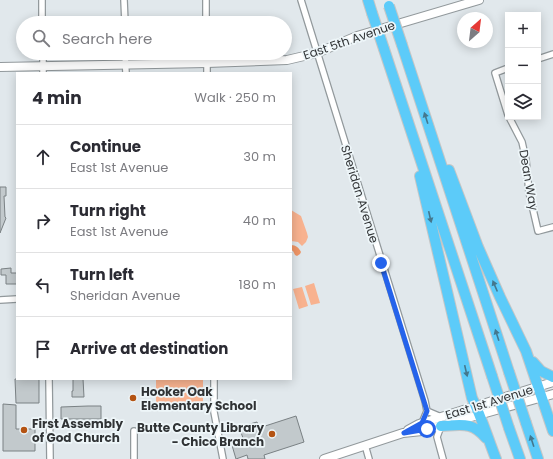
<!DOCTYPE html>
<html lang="en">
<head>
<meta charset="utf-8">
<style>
	body { margin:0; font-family:Poppins,sans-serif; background:#f2f2f3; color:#2b2b33 }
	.controls { position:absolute; right:12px; top:12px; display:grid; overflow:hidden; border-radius:0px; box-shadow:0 2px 10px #0003 }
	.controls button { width:36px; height:36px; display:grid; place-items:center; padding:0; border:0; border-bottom:1px solid #e1e1e2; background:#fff; color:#2b2b33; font:20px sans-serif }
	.compass { position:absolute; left:457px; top:12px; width:36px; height:36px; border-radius:50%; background:#fff; box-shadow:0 2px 10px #0003; rotate:28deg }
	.stop { position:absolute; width:12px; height:12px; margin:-9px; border:3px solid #2563eb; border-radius:50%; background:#fff }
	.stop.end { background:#2563eb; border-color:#fff; box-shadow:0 1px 4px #0008 }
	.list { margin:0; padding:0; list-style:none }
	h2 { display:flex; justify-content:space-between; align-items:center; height:52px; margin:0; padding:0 16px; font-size:17px }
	h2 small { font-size:13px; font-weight:400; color:#7c7c81 }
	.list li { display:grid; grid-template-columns:26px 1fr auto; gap:12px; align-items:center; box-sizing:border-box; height:64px; padding:0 16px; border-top:1px solid #e1e1e2 }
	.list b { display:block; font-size:15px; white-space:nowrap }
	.list p { margin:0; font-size:13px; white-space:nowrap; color:#7c7c81 }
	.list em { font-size:13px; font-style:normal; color:#7c7c81 }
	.icon { flex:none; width:22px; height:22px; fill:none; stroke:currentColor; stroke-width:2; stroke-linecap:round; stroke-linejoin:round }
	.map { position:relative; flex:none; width:553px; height:459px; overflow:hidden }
	.search { position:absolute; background:#fff; box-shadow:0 2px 10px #0003; left:16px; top:16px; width:276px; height:44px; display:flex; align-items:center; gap:10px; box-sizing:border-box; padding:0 14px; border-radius:22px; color:#7c7c81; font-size:15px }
	.panel { position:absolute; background:#fff; box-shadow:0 2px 10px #0003; left:16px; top:72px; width:276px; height:308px; border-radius:0px }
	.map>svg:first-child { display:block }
	.green { fill:#f8b28f }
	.water { fill:#f09667 }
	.building { fill:#c2c9cc; stroke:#7a8184 }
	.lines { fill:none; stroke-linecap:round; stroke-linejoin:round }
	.street-casing { stroke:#92999c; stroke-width:8 }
	.secondary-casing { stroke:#92999c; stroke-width:10 }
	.highway-casing { stroke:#c5c6c6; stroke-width:12 }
	.street { stroke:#fff; stroke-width:5.5 }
	.secondary { stroke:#fff; stroke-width:8 }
	.highway { stroke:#5ccbf9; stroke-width:10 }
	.highway-bridge-casing { stroke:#c5c6c6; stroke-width:12; stroke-linecap:butt }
	.highway-bridge { stroke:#5ccbf9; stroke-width:10 }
	.oneway { fill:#44778d }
	.route { stroke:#2563eb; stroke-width:5 }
	.poi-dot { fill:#b45312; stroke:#eef6f9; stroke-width:1.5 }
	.labels { text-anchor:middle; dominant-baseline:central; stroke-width:3.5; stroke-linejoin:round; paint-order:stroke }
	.street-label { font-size:12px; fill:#303335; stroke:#eef6f9 }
	.poi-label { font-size:12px; font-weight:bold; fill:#303335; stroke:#eef6f9; text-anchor:start }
</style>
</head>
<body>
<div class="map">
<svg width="553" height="459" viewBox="0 0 553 459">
	<rect width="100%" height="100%" fill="#e1e8ec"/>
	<path class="green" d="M291 210 301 216 307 233 308 237 306 242 302 246 298 242 291 241Z
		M314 283 320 303 311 305 305 286Z
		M302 287 308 306 299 309 293 289Z
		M156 379H203V403L156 404Z"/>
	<path class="water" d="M291 245C296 245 299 248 301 252L300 254 297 256 295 255 293 251 291 250Z"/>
	<path class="building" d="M0 187H6V196H4L5 217 6 218 0 233Z
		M11 268V273H17V284H6V275H1V269Z
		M15 379H39V403H16Z
		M73 379H83L84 397H72V391H73Z
		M3 404 16 405V429H35V451H3Z
		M88 406H101V419H61V407Z
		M296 416 304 442 264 455 265 459H248L247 455 236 459 231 442 243 438 239 427 257 422 259 428Z"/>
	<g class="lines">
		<g class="street-casing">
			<path id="street" d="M42 0V23
				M124 0 125 23
				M206 0V23
				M301 0 425 401 427 411 422 423
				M43 53V73
				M125 53 126 73
				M207 53V73
				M538 59 553 54
				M508 68 495 73 508 115
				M509 117 522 142 526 160 529 192 538 231 553 227
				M0 300 17 299
				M49 379 50 459
				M214 379V412L223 459
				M427 411 441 417
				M441 426 437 437 443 459
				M134 431V459
				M365 445 369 459"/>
		</g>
		<g class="secondary-casing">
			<path id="secondary" d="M0 67 207 63 287 60 317 53 357 36 479 0
				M408 430 419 424 441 417 553 382
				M324 459 403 433 422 431 553 394"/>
		</g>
		<g class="highway-casing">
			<path id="highway" d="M368 0 372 13
				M402 45 509 372
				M384 49 492 376
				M449 170 478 247 500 297 526 351 553 431
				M420 176 472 398C482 418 488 439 496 459
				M533 362 541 371 553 377
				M526 423 538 459
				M441 426C461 425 472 421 486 438
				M509 428 520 459"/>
		</g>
		<use href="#street" class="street"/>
		<use href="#secondary" class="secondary"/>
		<use href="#highway" class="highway"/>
		<g class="highway-bridge-casing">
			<path id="highway-bridge" d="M389 6 402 45
				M372 13 384 49
				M509 372 526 423
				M492 376 509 428"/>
		</g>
		<use href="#highway-bridge" class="highway-bridge"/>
	</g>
	<defs><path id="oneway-solid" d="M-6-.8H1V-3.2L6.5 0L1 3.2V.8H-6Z"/></defs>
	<g class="oneway">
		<use href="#oneway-solid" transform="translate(426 118) rotate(-108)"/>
		<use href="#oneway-solid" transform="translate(430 217) rotate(77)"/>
		<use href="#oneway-solid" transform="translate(495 286) rotate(-113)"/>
		<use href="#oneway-solid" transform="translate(497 335) rotate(-108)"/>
		<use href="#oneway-solid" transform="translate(466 371) rotate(77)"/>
		<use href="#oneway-solid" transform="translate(532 441) rotate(-108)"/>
	</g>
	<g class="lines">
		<path class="route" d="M381 263 427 411 422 423 404 433 427 429"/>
	</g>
	<g class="poi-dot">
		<circle cx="133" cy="398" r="4"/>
		<circle cx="24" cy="430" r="4"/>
		<circle cx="272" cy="434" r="4"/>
	</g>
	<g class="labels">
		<g class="street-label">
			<text transform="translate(349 40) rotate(-19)">East 5th Avenue</text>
			<text transform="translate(529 180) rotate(80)">Dean Way</text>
			<text transform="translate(360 194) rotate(73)">Sheridan Avenue</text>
			<text transform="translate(489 402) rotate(-17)">East 1st Avenue</text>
		</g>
		<g class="poi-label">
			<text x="141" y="391">Hooker Oak<tspan x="141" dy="14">Elementary School</tspan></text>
			<text x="32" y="423">First Assembly<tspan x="32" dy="14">of God Church</tspan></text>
			<text x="264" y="427" text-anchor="end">Butte County Library<tspan x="264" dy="14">- Chico Branch</tspan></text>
		</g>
	</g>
</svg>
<div class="controls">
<button>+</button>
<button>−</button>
<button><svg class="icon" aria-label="layers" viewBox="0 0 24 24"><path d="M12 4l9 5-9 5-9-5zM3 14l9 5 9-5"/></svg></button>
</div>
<svg class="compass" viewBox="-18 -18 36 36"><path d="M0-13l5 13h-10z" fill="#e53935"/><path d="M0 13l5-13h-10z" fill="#7c7c81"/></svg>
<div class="stop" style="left:427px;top:429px"></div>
<div class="stop end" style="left:381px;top:263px"></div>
<div class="search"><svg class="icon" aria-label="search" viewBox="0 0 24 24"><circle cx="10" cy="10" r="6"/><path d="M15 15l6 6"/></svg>Search here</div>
<section class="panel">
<h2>4 min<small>Walk · 250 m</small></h2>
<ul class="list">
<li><svg class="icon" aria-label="ahead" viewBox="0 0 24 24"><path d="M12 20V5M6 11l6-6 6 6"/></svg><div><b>Continue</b><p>East 1st Avenue</p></div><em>30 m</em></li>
<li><svg class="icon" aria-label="right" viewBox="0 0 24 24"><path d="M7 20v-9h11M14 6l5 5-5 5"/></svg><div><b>Turn right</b><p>East 1st Avenue</p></div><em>40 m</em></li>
<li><svg class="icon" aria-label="left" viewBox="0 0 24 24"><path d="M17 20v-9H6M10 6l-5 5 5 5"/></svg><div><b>Turn left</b><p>Sheridan Avenue</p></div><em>180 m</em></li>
<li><svg class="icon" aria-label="arrive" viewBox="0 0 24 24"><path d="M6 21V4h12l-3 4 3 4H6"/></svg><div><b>Arrive at destination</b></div></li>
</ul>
</section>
</div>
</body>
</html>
